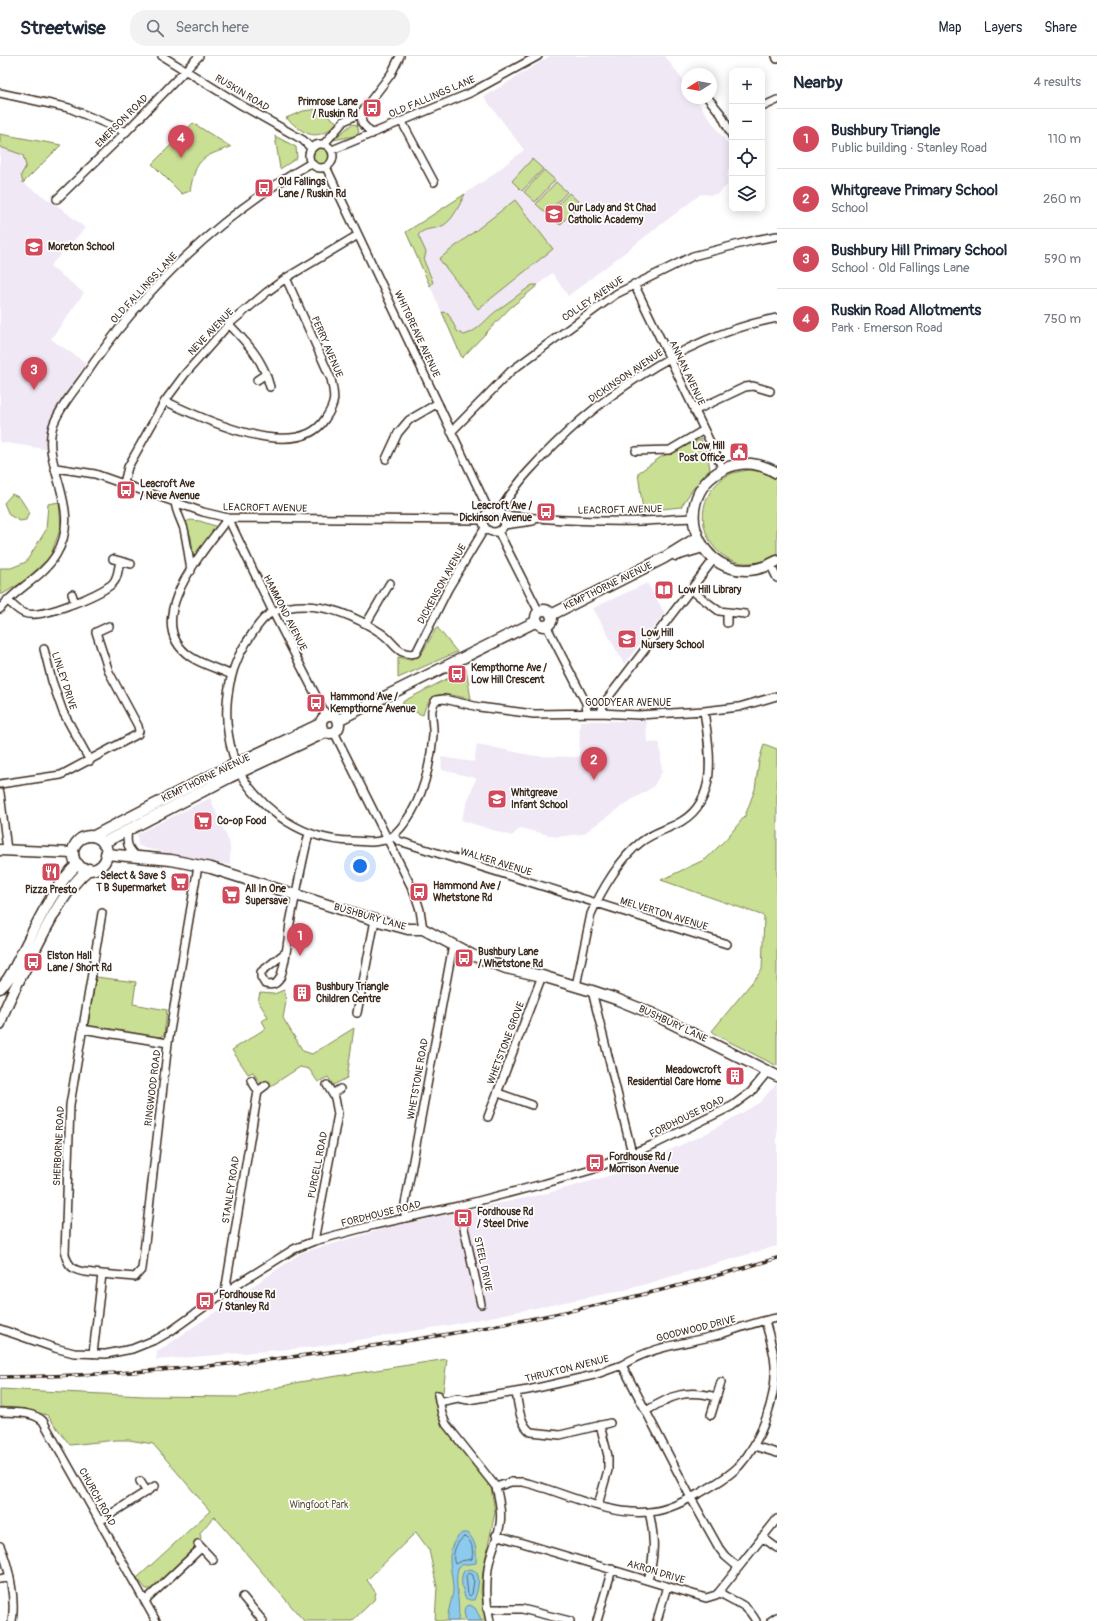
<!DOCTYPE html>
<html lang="en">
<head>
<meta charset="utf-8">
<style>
	body { margin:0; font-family:Pangolin,sans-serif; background:#f2f2f3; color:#1f2937 }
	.controls { position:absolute; right:12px; top:12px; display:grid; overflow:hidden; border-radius:8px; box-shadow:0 2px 10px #0003 }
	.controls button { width:36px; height:36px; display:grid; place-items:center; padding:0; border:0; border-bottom:1px solid #e0e1e3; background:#fff; color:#1f2937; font:20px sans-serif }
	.compass { position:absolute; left:681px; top:12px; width:36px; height:36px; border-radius:50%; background:#fff; box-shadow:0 2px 10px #0003; rotate:259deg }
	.you { position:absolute; left:360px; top:810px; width:14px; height:14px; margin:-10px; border:3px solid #fff; border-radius:50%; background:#1a73e8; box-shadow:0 0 0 6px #1a73e833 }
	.badge { display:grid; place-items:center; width:26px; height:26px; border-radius:50%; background:#d1495b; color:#fff; font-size:13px; font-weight:700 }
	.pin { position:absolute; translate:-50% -33px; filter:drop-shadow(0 1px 2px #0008) }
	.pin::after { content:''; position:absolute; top:21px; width:14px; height:12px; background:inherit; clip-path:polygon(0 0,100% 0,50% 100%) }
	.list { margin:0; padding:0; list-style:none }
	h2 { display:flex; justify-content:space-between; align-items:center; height:52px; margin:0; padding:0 16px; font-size:17px }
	h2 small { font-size:13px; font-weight:400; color:#747a83 }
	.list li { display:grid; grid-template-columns:26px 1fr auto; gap:12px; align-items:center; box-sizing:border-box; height:60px; padding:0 16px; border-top:1px solid #e0e1e3 }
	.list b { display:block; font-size:15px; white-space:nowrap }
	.list p { margin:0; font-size:13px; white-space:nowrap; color:#747a83 }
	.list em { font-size:13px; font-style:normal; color:#747a83 }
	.icon { flex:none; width:22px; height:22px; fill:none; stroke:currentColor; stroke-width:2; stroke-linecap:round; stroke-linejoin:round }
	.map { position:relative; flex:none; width:777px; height:1565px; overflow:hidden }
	header { display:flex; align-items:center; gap:24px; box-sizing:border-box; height:56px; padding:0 20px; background:#fff; border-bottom:1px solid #e0e1e3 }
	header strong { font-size:19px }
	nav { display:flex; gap:22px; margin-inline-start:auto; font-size:14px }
	.search { width:280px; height:36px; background:#f2f2f3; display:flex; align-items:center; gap:10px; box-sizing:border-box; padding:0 14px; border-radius:16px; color:#747a83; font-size:15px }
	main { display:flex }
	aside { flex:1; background:#fff }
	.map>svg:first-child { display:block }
	.built { fill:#f1e8f5 }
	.green { fill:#c9df94; stroke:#828459 }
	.water { fill:#8ccbed; stroke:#6c8b9a }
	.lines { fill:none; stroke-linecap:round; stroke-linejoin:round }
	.shore { stroke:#5b6a71; stroke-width:1 }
	.street-casing { stroke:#3b2a1e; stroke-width:10 }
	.secondary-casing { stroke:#3b2a1e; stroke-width:13 }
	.street { stroke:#fff; stroke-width:7 }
	.secondary { stroke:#fff; stroke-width:10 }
	.rail-casing { stroke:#3b2a1e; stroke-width:3.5 }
	.rail { stroke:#fff; stroke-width:2; stroke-dasharray:6; stroke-linecap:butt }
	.labels { text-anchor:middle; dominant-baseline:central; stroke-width:3.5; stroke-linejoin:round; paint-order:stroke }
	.street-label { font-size:10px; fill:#3b2a1e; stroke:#fff }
	.poi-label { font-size:10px; font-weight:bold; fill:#3b2a1e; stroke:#fff; text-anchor:start }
	.park-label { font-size:10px; fill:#5e573c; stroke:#fff }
</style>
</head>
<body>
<header>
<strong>Streetwise</strong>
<div class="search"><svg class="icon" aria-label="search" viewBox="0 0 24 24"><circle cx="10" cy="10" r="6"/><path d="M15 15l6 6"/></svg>Search here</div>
<nav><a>Map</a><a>Layers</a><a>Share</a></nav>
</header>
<main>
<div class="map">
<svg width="777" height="1565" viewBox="0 0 777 1565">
	<rect width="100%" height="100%" fill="#fff"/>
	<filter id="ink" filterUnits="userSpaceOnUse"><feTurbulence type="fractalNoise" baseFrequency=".025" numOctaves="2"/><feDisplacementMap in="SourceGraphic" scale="8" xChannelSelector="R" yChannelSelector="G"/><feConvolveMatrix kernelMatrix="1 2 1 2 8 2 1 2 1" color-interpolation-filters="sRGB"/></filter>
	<g filter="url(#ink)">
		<path class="built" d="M550 0H665L687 30V42H695L732 94V110L728 114 727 129 718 138 711 139 701 138 568 240 552 217 510 252 462 302 406 176 487 123 524 94 484 41Z
			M0 78 61 89 23 127 61 152 85 172 50 210 84 237 51 283 86 307 51 360 45 393 0 386Z
			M647 527 665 557 624 608 593 552Z
			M580 665H646L647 686 660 687 662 716 653 731 625 748 583 778 557 781 520 772 512 780 461 764 476 722 442 714 441 701 474 706 477 688 535 700 579 701Z
			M210 742 230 788V809L144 792 138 789 137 778Z
			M777 1027V1190L625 1234 450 1269 315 1291 156 1304 157 1296 301 1197 394 1170 548 1137 619 1117 705 1078 759 1047Z"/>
		<path class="green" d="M319 53 338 67C333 70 330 74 325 76 310 85 297 71 286 62L303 55Z
			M193 67 231 91C201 101 196 103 190 135L182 138 152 108Z
			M352 68 357 69 359 76 354 80 333 84Z
			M0 78 61 89 23 127 21 119 26 110 23 99 0 91Z
			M275 80 296 91 297 102 280 113Z
			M313 100a8 8 0 1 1 16 0a8 8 0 1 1-16 0Z
			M532 103 543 113 522 135 512 125Z
			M544 114 555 124 535 146 524 136Z
			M556 126 567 136 547 158 536 148Z
			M569 137 580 147 560 169 549 159Z
			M465 138C460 147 454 163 444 169 434 175 427 170 418 179L426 196 424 205 433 226 430 230 406 176Z
			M515 144 553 193 478 253 439 203Z
			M532 229H538L510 252 462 302 442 256 448 257 457 275 464 279C479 275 486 262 499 253 510 245 521 237 532 229Z
			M701 383 708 401 710 413 692 434 681 451 643 455 638 417 661 401Z
			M749 414 763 416 777 424V499C773 501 768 504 763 505 709 521 679 448 728 419 734 416 743 415 749 414Z
			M12 438 20 442 29 456 26 464 20 465 9 459 4 447Z
			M59 446 61 471 50 501 23 526 1 539 0 537V512H11L26 506 46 474 48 448Z
			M190 464 200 465 215 470 216 474 197 499H193L191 481 186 469V466Z
			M437 571 457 596 398 622V601L410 604 422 597Z
			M466 613 471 643C449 639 430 630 423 659L415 656 402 646Z
			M764 688 777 693V1010L718 980 712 975 762 914 764 860 661 824 706 803 726 783 745 760 755 733 759 705Z
			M96 921 136 926 133 948 167 954 164 979 157 982 91 971 88 968Z
			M284 934 286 946 283 962 303 995 312 998 354 972 347 1022 333 1029 328 1021 318 1026 309 1013 300 1011 268 1032 258 1024 253 1016 248 1018 232 994 266 972 262 965 268 961 258 945 260 937 274 938Z
			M447 1303 443 1336 435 1338 441 1366 491 1431 495 1456 483 1515 481 1536 486 1565H435L437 1531 429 1494 416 1476 367 1524 376 1537 374 1544 352 1565H304L214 1460 200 1477 201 1483 194 1489 196 1494 153 1533H146L137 1522 210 1455 153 1388 129 1384H116L70 1389 47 1359 24 1353 0 1351V1333L144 1340 240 1341 299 1326Z"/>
		<path class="water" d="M462 1477H468C476 1486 477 1495 476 1507L462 1509 458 1512C454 1529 461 1547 458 1565H448C447 1555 452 1545 453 1535 453 1514 442 1493 462 1477Z
			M469 1513C470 1513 474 1514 475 1515 482 1520 477 1537 474 1544H470L465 1542C463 1533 459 1523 464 1515Z
			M470 1549 475 1552 482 1565H466L464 1556 465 1551Z"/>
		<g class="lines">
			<path class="shore" d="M464 1481C473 1484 473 1494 472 1503L461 1505 455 1508C451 1499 456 1486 464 1481Z
				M469 1517 473 1519 474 1524 472 1538 470 1540 468 1538 466 1520Z"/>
			<g class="street-casing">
				<path id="street" d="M162 0 241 49 303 84 311 92
					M776 0 777 3
					M0 37 69 52 126 76
					M708 42 721 58 732 80
					M762 51 777 44
					M361 57 362 67 372 78
					M402 66 434 126
					M309 100a12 12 0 1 1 24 0a12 12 0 1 1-24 0Z
					M324 88 344 65 361 57 391 18 400 0
					M332 94 470 37 538 0
					M326 111 489 455
					M57 143 126 76 199 0
					M634 228 723 413
					M229 268C246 287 256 295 266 318L257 324
					M266 318 270 331
					M165 345C200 362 297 408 325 363 336 347 335 341 331 323L286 222
					M694 355 745 331 753 330 770 335
					M451 376 511 315 616 238 693 200 755 184 777 180
					M636 395 670 394 704 374
					M386 403 398 377 409 364 438 347
					M56 412 95 418 203 456 228 462 482 464
					M124 427 128 411 165 345 185 318 229 268 267 236 286 222 358 179
					M175 446C176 456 181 464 184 473 187 487 189 501 191 515
					M483 465a11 11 0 1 1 22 0a11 11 0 1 1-22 0Z
					M499 455C508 442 517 428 528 416 592 345 681 281 777 262
					M503 459C549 464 595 466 642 465 659 465 676 462 694 462
					M228 462 273 556 326 659
					M228 462C204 495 139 566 191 601 203 609 219 613 232 619
					M504 469 533 465
					M485 472 448 533 416 597C397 601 395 586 381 577 350 557 312 542 275 555 262 560 253 577 246 587 225 620 222 663 233 699 235 705 236 713 240 718 266 758 304 784 352 785 364 786 385 788 394 779 421 753 430 715 433 679 434 666 428 654 436 644L444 643 479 651 534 658 601 657 638 659 704 655 739 651 777 640
					M498 475 539 556
					M113 503 131 508
					M770 508 777 522
					M691 534 719 555 745 558
					M72 538 75 547
					M7 544C12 548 18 555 24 557 40 564 99 539 112 528 118 523 118 513 120 505
					M0 553C16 532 42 522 56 499 85 451 38 408 54 367 61 350 74 335 84 321 142 234 220 159 311 107
					M727 567V557
					M366 568 390 527
					M546 569 586 647 587 657
					M44 593 52 625 63 656 90 705
					M586 647H604
					M601 657 604 647 714 503
					M334 676 415 838 420 854 423 873
					M0 728 61 719 138 678 139 675 138 670 109 616 96 576 109 570
					M0 737 7 794
					M128 774C126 786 127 792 136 800
					M393 780 399 785 727 888
					M285 897 261 916V921L265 928C272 930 277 928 280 922 286 907 288 883 290 867 296 837 302 807 309 777
					M576 930 591 858C601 835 621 801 641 786 654 776 669 773 682 765 720 742 709 691 704 655
					M592 935 632 1097
					M357 957 375 864
					M82 973 168 987
					M251 1024 258 1035 266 1029
					M333 1037 340 1033
					M498 1037 532 1049
					M488 1061 542 920
					M459 1150 481 1248
					M405 1161V1148L453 889
					M314 1185 338 1058 335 1042 327 1029
					M102 1218 135 1221 142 1213 168 987 198 810
					M225 1236 258 1035
					M0 1273 55 1292 74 1297 106 1298 132 1293 157 1283 171 1275 225 1236 294 1193 314 1185 374 1169 459 1150 543 1128 591 1114 655 1088 732 1050 751 1036 768 1015
					M93 1298 102 1218C84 1215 70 1219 65 1198L70 1049 102 857
					M622 1309C653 1290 683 1288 718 1279 737 1273 757 1265 777 1262
					M516 1336C518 1348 520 1369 531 1376L560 1379 610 1367
					M438 1339 442 1358 446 1368 496 1431
					M439 1346 458 1342 468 1344 528 1334 594 1319 622 1309 691 1442 719 1492 725 1500 738 1511
					M646 1355C672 1339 686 1333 716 1341
					M0 1356C14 1357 32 1355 43 1365L156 1565
					M711 1359 721 1326
					M754 1390 777 1397
					M140 1425 147 1436
					M598 1449 608 1414V1400L600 1369
					M100 1465 155 1430
					M496 1479 706 1542 716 1539 719 1536 777 1463
					M762 1481 777 1492
					M198 1488 213 1504
					M0 1490C9 1510 16 1543 12 1565
					M0 1523 9 1521
					M648 1524C655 1500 655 1480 649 1456
					M719 1536C735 1548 744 1544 756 1565
					M243 1541 263 1565
					M145 1545 201 1492
					M487 1553H522L570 1565
					M490 1565C486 1548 486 1530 488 1513 490 1497 498 1483 500 1468 502 1456 499 1442 496 1431L511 1426H523C565 1436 606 1460 649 1456 666 1455 685 1445 700 1437 714 1429 728 1421 739 1410 761 1386 777 1341 775 1309 774 1294 769 1279 765 1265
					M597 1565 612 1513
					M657 1565 667 1530
					M771 1565 777 1561"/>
			</g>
			<g class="secondary-casing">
				<path id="secondary" d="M777 417C761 407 742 404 724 413 660 445 707 544 777 505
					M676 499 703 491
					M536 562a8 8 0 1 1 16 0a8 8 0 1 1-16 0Z
					M551 559 664 502 698 481
					M321 668a9 9 0 1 1 18 0a9 9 0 1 1-18 0Z
					M338 664 537 565
					M94 780 204 723 320 668
					M73 797a17 17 0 1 1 34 0a17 17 0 1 1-34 0Z
					M103 787 230 721 326 676
					M0 794 73 797
					M106 798 171 804 211 812 375 864 408 873H423L472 899 506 912 542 920 592 935 616 943 653 958 777 1020
					M0 932C10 924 15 910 21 899 36 870 54 829 78 808
					M0 968C6 946 19 925 29 905 45 875 63 834 89 813"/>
			</g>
			<use href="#street" class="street"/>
			<use href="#secondary" class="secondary"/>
			<g class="rail-casing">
				<path id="rail" d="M0 1321C127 1320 253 1308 379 1289 513 1269 647 1242 777 1202"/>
			</g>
			<use href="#rail" class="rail"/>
		</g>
	</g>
	<defs>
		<g id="bus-square" transform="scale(1)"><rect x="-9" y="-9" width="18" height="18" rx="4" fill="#d1495b" stroke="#fff"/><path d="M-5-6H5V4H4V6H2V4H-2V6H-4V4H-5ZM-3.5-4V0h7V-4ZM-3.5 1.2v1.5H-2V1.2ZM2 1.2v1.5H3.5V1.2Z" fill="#fff"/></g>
		<g id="school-square" transform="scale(1)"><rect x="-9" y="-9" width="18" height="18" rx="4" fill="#d1495b" stroke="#fff"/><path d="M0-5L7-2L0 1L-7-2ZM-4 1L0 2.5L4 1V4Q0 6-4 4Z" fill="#fff"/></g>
		<g id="civic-square" transform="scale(1)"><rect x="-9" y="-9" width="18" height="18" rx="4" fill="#d1495b" stroke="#fff"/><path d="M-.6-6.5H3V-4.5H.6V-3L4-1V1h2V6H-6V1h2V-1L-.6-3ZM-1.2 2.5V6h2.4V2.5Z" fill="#fff"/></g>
		<g id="library-square" transform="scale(1)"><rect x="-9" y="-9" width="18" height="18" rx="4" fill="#d1495b" stroke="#fff"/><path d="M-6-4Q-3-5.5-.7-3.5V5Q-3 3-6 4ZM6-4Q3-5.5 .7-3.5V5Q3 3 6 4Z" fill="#fff"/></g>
		<g id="supermarket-square" transform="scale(1)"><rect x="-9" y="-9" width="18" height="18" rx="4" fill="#d1495b" stroke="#fff"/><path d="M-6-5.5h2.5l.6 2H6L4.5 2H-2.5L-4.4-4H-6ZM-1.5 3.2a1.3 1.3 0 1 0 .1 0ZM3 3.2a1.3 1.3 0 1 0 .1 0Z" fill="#fff"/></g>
		<g id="restaurant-square" transform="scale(1)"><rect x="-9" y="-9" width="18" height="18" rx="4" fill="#d1495b" stroke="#fff"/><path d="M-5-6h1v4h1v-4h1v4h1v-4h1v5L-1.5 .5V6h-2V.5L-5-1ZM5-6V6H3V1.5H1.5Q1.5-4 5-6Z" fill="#fff"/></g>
		<g id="building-square" transform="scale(1)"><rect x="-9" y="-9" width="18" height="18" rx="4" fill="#d1495b" stroke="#fff"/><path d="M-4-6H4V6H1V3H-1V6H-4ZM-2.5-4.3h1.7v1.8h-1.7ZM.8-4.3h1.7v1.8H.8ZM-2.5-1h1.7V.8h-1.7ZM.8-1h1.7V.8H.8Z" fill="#fff"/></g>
	</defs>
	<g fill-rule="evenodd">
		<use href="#bus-square" x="372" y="52"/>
		<use href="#bus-square" x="264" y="132"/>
		<use href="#school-square" x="554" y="158"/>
		<use href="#school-square" x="34" y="191"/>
		<use href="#civic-square" x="739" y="396"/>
		<use href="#bus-square" x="126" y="434"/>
		<use href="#bus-square" x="546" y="456"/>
		<use href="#library-square" x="664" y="534"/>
		<use href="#school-square" x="627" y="583"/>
		<use href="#bus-square" x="457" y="618"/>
		<use href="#bus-square" x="316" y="647"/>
		<use href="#school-square" x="497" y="743"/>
		<use href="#supermarket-square" x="203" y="765"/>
		<use href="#restaurant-square" x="51" y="816"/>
		<use href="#supermarket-square" x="180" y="826"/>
		<use href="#bus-square" x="419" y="836"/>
		<use href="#supermarket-square" x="231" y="839"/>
		<use href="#bus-square" x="464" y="902"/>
		<use href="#bus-square" x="33" y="906"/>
		<use href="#building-square" x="302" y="937"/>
		<use href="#building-square" x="735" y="1020"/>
		<use href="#bus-square" x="595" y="1107"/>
		<use href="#bus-square" x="463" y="1162"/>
		<use href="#bus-square" x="205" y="1245"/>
	</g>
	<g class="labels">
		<g class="street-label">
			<text transform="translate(242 37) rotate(31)">RUSKIN ROAD</text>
			<text transform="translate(432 41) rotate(-23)">OLD FALLINGS LANE</text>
			<text transform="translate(122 65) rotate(-45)">EMERSON ROAD</text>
			<text transform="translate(144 232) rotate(-47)">OLD FALLINGS LANE</text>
			<text transform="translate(593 243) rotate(-34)">COLLEY AVENUE</text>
			<text transform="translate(211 276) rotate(-46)">NEVE AVENUE</text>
			<text transform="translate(417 278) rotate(65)">WHITGREAVE AVENUE</text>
			<text transform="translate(327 291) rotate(67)">PERRY AVENUE</text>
			<text transform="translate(687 317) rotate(65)">ANNAN AVENUE</text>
			<text transform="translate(626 320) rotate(-34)">DICKINSON AVENUE</text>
			<text transform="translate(265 452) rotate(1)">LEACROFT AVENUE</text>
			<text transform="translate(620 454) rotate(-1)">LEACROFT AVENUE</text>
			<text transform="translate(442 528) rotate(-61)">DICKENSON AVENUE</text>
			<text transform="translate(608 530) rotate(-26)">KEMPTHORNE AVENUE</text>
			<text transform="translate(285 557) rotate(63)">HAMMOND AVENUE</text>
			<text transform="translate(64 625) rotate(72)">LINLEY DRIVE</text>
			<text x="628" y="647">GOODYEAR AVENUE</text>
			<text transform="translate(206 722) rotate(-26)">KEMPTHORNE AVENUE</text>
			<text transform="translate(496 806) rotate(17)">WALKER AVENUE</text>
			<text transform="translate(664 858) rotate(17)">MELVERTON AVENUE</text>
			<text transform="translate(370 861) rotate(16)">BUSHBURY LANE</text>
			<text transform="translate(673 968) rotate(25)">BUSHBURY LANE</text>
			<text transform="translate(506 987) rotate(-69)">WHETSTONE GROVE</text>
			<text transform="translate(418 1023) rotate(-80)">WHETSTONE ROAD</text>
			<text transform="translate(153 1032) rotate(-83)">RINGWOOD ROAD</text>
			<text transform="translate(687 1061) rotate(-26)">FORDHOUSE ROAD</text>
			<text transform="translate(59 1090) rotate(-87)">SHERBORNE ROAD</text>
			<text transform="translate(318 1109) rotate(-79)">PURCELL ROAD</text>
			<text transform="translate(231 1134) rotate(-81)">STANLEY ROAD</text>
			<text transform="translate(381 1158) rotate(-14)">FORDHOUSE ROAD</text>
			<text transform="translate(483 1208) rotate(78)">STEEL DRIVE</text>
			<text transform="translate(696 1273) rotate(-14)">GOODWOOD DRIVE</text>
			<text transform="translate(567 1313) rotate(-14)">THRUXTON AVENUE</text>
			<text transform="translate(97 1441) rotate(61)">CHURCH ROAD</text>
			<text transform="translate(656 1516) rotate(17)">AKRON DRIVE</text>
		</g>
		<g class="poi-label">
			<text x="358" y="46" text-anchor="end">Primrose Lane<tspan x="358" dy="12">/ Ruskin Rd</tspan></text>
			<text x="278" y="126">Old Fallings<tspan x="278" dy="12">Lane / Ruskin Rd</tspan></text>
			<text x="568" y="152">Our Lady and St Chad<tspan x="568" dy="12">Catholic Academy</tspan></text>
			<text x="48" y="191">Moreton School</text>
			<text x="725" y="390" text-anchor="end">Low Hill<tspan x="725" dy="12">Post Office</tspan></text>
			<text x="140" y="428">Leacroft Ave<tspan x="140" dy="12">/ Neve Avenue</tspan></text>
			<text x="532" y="450" text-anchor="end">Leacroft Ave /<tspan x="532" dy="12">Dickinson Avenue</tspan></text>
			<text x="678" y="534">Low Hill Library</text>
			<text x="641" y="577">Low Hill<tspan x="641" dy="12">Nursery School</tspan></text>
			<text x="471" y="612">Kempthorne Ave /<tspan x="471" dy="12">Low Hill Crescent</tspan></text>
			<text x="330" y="641">Hammond Ave /<tspan x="330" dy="12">Kempthorne Avenue</tspan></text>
			<text x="511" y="737">Whitgreave<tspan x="511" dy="12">Infant School</tspan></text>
			<text x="217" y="765">Co-op Food</text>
			<text x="166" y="820" text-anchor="end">Select &amp; Save S<tspan x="166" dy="12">T B Supermarket</tspan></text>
			<text x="433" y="830">Hammond Ave /<tspan x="433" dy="12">Whetstone Rd</tspan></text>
			<text x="245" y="833">All In One<tspan x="245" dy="12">Supersave</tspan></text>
			<text x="51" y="834" text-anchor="middle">Pizza Presto</text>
			<text x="478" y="896">Bushbury Lane<tspan x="478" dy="12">/ Whetstone Rd</tspan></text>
			<text x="47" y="900">Elston Hall<tspan x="47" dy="12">Lane / Short Rd</tspan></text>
			<text x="316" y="931">Bushbury Triangle<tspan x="316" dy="12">Children Centre</tspan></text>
			<text x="721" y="1014" text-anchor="end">Meadowcroft<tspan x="721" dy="12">Residential Care Home</tspan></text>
			<text x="609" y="1101">Fordhouse Rd /<tspan x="609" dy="12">Morrison Avenue</tspan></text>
			<text x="477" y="1156">Fordhouse Rd<tspan x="477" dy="12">/ Steel Drive</tspan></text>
			<text x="219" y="1239">Fordhouse Rd<tspan x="219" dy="12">/ Stanley Rd</tspan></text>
		</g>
		<g class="park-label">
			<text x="319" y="1449">Wingfoot Park</text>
		</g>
	</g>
</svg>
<div class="controls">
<button>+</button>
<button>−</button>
<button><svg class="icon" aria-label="locate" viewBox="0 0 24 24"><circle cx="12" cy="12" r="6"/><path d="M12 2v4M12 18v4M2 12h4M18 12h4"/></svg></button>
<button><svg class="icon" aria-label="layers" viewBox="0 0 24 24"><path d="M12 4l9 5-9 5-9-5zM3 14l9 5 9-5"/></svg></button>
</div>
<svg class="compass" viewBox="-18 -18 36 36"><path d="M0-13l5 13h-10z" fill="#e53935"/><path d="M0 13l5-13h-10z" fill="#747a83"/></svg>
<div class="you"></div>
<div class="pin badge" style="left:300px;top:900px">1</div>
<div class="pin badge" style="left:594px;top:724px">2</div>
<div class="pin badge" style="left:34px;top:334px">3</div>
<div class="pin badge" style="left:181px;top:102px">4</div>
</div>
<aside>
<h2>Nearby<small>4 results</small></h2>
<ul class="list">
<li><span class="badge">1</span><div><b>Bushbury Triangle</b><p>Public building · Stanley Road</p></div><em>110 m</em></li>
<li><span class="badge">2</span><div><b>Whitgreave Primary School</b><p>School</p></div><em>260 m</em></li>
<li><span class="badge">3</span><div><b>Bushbury Hill Primary School</b><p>School · Old Fallings Lane</p></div><em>590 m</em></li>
<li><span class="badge">4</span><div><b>Ruskin Road Allotments</b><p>Park · Emerson Road</p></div><em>750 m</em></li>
</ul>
</aside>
</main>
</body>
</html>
